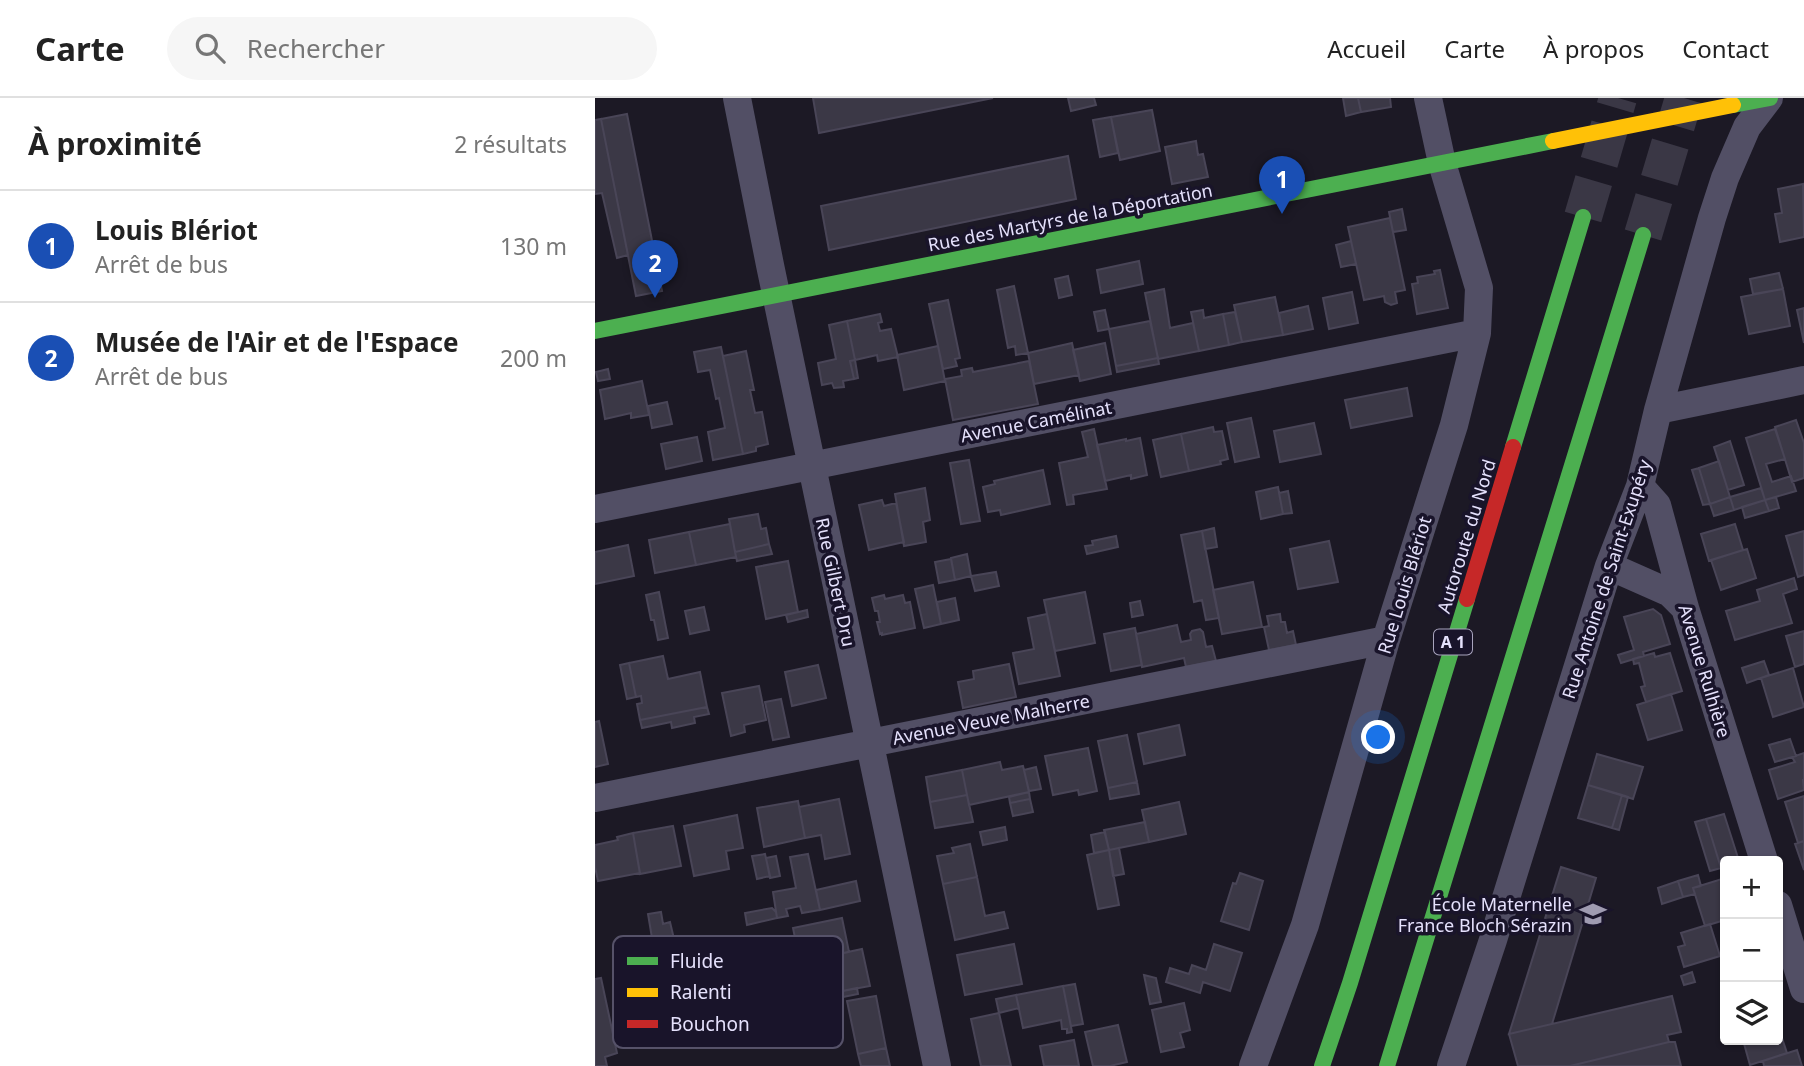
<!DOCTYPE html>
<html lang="fr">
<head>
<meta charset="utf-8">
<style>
	body { margin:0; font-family:"Noto Sans",sans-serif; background:#f6f6f6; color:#222 }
	.controls { position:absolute; right:21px; bottom:21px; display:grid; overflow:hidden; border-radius:7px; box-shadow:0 2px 5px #0004 }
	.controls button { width:63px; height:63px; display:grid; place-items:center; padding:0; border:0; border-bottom:2px solid #e0e0e0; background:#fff; color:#222; font:35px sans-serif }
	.you { position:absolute; left:784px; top:640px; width:24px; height:24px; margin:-18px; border:5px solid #fff; border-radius:50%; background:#1a73e8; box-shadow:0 0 0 10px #1a73e833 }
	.badge { display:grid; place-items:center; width:46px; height:46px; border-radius:50%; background:#5a5862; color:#fff; font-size:23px; font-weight:700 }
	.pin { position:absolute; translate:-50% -58px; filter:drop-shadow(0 2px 4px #0008) }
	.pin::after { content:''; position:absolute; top:37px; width:24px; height:21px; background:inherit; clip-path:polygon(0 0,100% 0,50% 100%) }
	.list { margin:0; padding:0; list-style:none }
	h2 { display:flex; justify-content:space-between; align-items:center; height:91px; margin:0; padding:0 28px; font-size:30px }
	h2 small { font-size:23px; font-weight:400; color:#767676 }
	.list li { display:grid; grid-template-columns:46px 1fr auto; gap:21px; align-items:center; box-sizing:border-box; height:112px; padding:0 28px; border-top:2px solid #e0e0e0 }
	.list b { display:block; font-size:26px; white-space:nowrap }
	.list p { margin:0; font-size:23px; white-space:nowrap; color:#767676 }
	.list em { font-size:23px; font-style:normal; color:#767676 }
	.icon { flex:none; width:38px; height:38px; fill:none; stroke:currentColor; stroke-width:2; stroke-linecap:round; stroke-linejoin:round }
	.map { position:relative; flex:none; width:1209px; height:968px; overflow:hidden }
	header { display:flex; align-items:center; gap:42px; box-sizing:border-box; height:98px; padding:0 35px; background:#fff; border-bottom:2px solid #e0e0e0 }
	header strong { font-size:33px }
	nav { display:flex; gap:38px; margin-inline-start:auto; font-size:24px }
	.search { width:490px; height:63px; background:#f6f6f6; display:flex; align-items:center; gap:18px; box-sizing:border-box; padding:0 24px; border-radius:38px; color:#767676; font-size:26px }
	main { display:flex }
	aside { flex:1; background:#fff }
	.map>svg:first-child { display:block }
	.building { fill:#3b3846; stroke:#494557; stroke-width:2 }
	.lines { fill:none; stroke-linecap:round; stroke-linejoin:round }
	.highway-tunnel { stroke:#3a3745; stroke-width:38; stroke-dasharray:38 19; stroke-linecap:butt }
	.street { stroke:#524f65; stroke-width:28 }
	.fast { stroke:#4caf50; stroke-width:16 }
	.jam { stroke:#c62828; stroke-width:16 }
	.slow-bridge { stroke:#ffc107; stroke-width:16 }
	.labels { text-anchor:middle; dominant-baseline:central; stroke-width:7; stroke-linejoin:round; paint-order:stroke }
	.shield { fill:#19142a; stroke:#a8a4bd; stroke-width:2 }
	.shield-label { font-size:16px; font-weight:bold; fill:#e5e1fc }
	.street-label { font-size:18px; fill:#e5e1fc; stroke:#19142a }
	.poi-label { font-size:18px; fill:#e5e1fc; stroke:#19142a; text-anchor:end }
	.key { fill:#19142a; stroke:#565269; stroke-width:2 }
	.key-label { font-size:19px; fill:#e5e1fc }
</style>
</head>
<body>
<header>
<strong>Carte</strong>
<div class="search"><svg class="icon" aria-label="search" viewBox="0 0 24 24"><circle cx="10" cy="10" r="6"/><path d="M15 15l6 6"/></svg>Rechercher</div>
<nav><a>Accueil</a><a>Carte</a><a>À propos</a><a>Contact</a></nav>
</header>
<main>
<aside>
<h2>À proximité<small>2 résultats</small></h2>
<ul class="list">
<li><span class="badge" style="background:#1a4fb4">1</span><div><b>Louis Blériot</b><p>Arrêt de bus</p></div><em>130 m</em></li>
<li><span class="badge" style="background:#1a4fb4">2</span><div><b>Musée de l'Air et de l'Espace</b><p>Arrêt de bus</p></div><em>200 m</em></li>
</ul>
</aside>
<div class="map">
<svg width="1209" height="968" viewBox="0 0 1209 968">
	<rect width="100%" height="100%" fill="#1c1925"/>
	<path class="building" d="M218 0H398L224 35Z
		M473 0H499L501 7 476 13Z
		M748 0H763L766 14 751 18Z
		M763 0H795L796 9 766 14Z
		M557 12 565 53 525 62 516 19Z
		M32 16 67 193 41 198 6 21Z
		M516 19 523 55 505 59 498 22Z
		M6 21 33 157 22 160 7 95 0 96V22Z
		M601 43 603 57 608 56 613 79 577 86 570 49Z
		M473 58 481 101 234 152 226 108Z
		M1208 86 1209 139 1185 144 1180 116 1187 115 1183 91Z
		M807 111 811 132 798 134 794 114Z
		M795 120 810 192 800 194 802 205 796 207 790 204 789 198 769 202 753 129Z
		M756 143 761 166 746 169 741 147Z
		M544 163 548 186 506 195 502 172Z
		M845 172 853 210 822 216 817 186 823 185 822 179 840 176 839 173Z
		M1184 175 1188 191 1158 196 1155 181Z
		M473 178 477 197 464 200 460 181Z
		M419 188 433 255 421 257 420 248 413 250 402 192Z
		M569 191 575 230 598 225 604 253 563 261 550 195Z
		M1188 191 1195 228 1154 236 1146 199Z
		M757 194 763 225 734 231 728 200Z
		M680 199 688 237 647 244 639 207Z
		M353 202 365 260 360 261 362 268 348 271 334 206Z
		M713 208 718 231 688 237 684 215Z
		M1209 210V245L1202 212Z
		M510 212 514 231 503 233 499 214Z
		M608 212 609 220 628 216 634 247 604 253 596 214Z
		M640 214 647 244 634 247 628 216Z
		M285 216 287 224 283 225 285 233 296 231 303 259 283 263 282 257 260 262 252 223Z
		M252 223 260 262 255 263 259 281 248 283 249 289 239 290 237 285 227 287 223 265 241 261 234 227Z
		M555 223 563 260 521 268 514 231Z
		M477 245 484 277 439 286 433 255Z
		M510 245 516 276 485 283 478 252Z
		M343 248 350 283 309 292 302 257Z
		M126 249 148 356 118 362 113 334 130 330 124 300 121 301 115 272 103 274 99 254Z
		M151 253 159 292H155L160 315 167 314 173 346 161 349V353L148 356 128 258Z
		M563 260 564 266 522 274 521 268Z
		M260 262 263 280 259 281 255 263Z
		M434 263 443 306 358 322 350 281 367 278 366 272 377 270 378 274Z
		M13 271 15 281 3 283 1 274Z
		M47 283 54 317 36 320V315L10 321 5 292Z
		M812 290 817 318 756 330 750 302Z
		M72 304 77 326 57 330 53 308Z
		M656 320 664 359 640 364 632 325Z
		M1201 322 1209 345V380L1197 384 1180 329Z
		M719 325 726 356 685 364 679 333Z
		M618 329 619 334 627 333 633 361 625 363 626 366 594 373 586 336Z
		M499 331 512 391 478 397 479 406 472 407 464 365 493 359 487 334Z
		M1180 331 1190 361 1171 366 1177 384 1196 378 1201 393 1170 402 1151 340Z
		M586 336 594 373 566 379 558 342Z
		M102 339 107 363 71 371 66 346Z
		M545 340 552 377 536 381V377L510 383 502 347 531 341V343Z
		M1135 343 1149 387 1133 392 1119 349Z
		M374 362 385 423 366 426 355 365Z
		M1124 363 1135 399 1115 406 1104 370Z
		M1104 370 1115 406 1108 407 1097 372Z
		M448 372 455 406 406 417 405 412 393 414 388 389 400 386 399 383Z
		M683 389 688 416 666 421 661 394Z
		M330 390 335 422 328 424 331 444 309 448 300 396Z
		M1166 390 1170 402 1139 412 1135 399Z
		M693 393 697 415 688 416 684 395Z
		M1135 399 1139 412 1119 418 1115 406Z
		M1181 399 1184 410 1174 413 1170 402Z
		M287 402 289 408 301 405 309 444 274 452 264 407Z
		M1170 402 1174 413 1150 420 1147 409Z
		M163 416 166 431 171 430 174 446 140 454 134 421Z
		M135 426 141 459 101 467 94 434Z
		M1140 426 1148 452 1114 463 1106 436Z
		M619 430 622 449 610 451 607 433Z
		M607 433 624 520 611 522 607 502 599 504 586 437Z
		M1209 433V477L1203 479 1191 438Z
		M94 434 101 467 60 475 54 442Z
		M521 438 523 449 492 456 490 448 498 447 497 443Z
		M734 443 743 484 703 491 695 451Z
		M174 446 177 456 142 463 140 454Z
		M33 447 39 478 0 486V454Z
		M1152 451 1161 480 1126 492 1116 462Z
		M372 456 376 478 360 482 356 460Z
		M356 461 360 482 344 485 340 464Z
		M193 463 203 514 171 521 161 469Z
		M401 474 404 488 380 493 376 478Z
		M1199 480 1202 491 1188 496 1197 525 1140 542 1131 513 1165 503 1162 492Z
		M658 484 667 529 627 536 618 492Z
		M338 487 346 526 329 530 320 491Z
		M64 494 73 540 63 542 59 522H56L51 497Z
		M490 494 500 545 460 553 449 502Z
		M289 497 290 501 308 497 310 505 315 504 320 530 287 537V535L285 536 282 524H285L283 513H280L277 500Z
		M360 500 364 522 346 526 342 504Z
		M545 503 548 517 537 519 535 505Z
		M109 509 114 532 95 536 90 513Z
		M1058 511 1066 517 1075 546 1048 554 1049 558 1026 565 1023 557 1039 552 1029 519Z
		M212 512 213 519 193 524 191 517Z
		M452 516 465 578 424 586 418 555 439 551 433 520Z
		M685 516 686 524H690L692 535 698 533 701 547 674 552 669 529 674 528 672 518Z
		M582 527 586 544 596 542 595 536 597 533 605 531 608 534 611 549 617 548 621 563 591 569 589 560 547 569 541 536Z
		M540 530 547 567 516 573 509 536Z
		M1209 533V566L1200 569 1191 538Z
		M1059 555 1060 559 1075 555 1087 593 1051 604 1046 589 1050 588 1044 565 1039 566 1038 561Z
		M68 558 73 581 105 574 112 609 45 622 42 606 47 605 46 598 41 599 34 565Z
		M1169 563 1174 577 1152 585 1147 570Z
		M34 565 41 599 32 601 25 567Z
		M414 566 421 599 368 610 363 584 379 581 378 573Z
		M223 567 231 600 197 608 190 574Z
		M1198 570 1209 609 1178 619 1166 580Z
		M164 588 171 622 149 627 150 634 136 638 127 595Z
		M1076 596 1087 632 1053 642 1042 607Z
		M186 601 194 639 178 642 170 604Z
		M112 609 114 616 99 619 100 625 77 630 76 624 47 630 45 622Z
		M4 623 13 666 0 669V624Z
		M584 627 590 657 549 666 543 636Z
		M532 637 542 684 513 690 503 643Z
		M1195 641 1201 658 1180 664 1174 647Z
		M493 650 502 693 484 697 483 692 458 697 450 658Z
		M1209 655V682H1208L1209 692 1183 701 1174 672 1200 664 1197 659Z
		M1002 656 1048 669 1038 701 993 687Z
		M405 664 407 672 428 668 434 694 374 707 367 672Z
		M441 669 446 691 434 693 429 672Z
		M367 672 372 697 335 704 331 679Z
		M542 684 544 696 515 701 513 690Z
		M993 687 1027 697 1017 730 983 720Z
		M434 694 435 701 415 705 414 699Z
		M372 697 378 724 340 730 335 704Z
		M1027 697 1033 699 1024 732 1017 730Z
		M1209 698V743L1203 745 1190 704Z
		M244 701 255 756 230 761 226 737 210 740 204 709Z
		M435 701 438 714 418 718 415 705Z
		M203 703 210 740 169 749 162 710Z
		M584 704 591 736 554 744 547 712Z
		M1129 716 1144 763H1130V768L1126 770 1111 721Z
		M142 717 148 750 131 753 134 771 99 778 89 728Z
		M1111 721 1126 770 1115 773 1100 724Z
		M550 724 554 744 514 752 509 732Z
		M78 728 86 768 45 776 38 735Z
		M410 729 412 742 388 747 385 734Z
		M510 734 514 752 499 755 496 737Z
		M38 735 45 775 3 783 0 769V747L23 742 22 739Z
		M1209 743V772L1200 746Z
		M375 746 382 779 348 786 342 758 359 755 357 750Z
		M524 750 529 776 518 778 514 752Z
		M514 752 524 807 503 811 492 757Z
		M170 756 175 778 162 781 157 758Z
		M213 756 225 812 207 815 205 808 191 811 193 818 182 820 178 794 201 790 195 759Z
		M181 758 185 778 175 780 171 760Z
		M966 769 1001 780 957 926 914 936Z
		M645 775 668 783 654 832 626 823 638 785 641 786Z
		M1103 777 1106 788 1098 790 1100 796 1088 799 1083 783Z
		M382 779 390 818 409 814 413 830 360 842 348 786Z
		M1130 780V822L1110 828 1098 790Z
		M261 783 265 803 225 812 221 792Z
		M1083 783 1088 799 1067 806 1063 790Z
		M177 810 181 814 182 820 152 827 150 815Z
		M66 814 68 826 75 824 79 841 58 846 53 816Z
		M247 820 254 854 205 864 198 830Z
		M1115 826 1125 858 1089 869 1083 849 1090 847 1086 835Z
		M419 846 427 886 370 897 362 857Z
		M619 846 647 855 635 893 608 884 605 895 571 884 575 870 594 876 597 867 611 872Z
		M267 851 275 888 242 894 234 858Z
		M1097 874 1100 884 1089 887 1086 878Z
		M549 877 561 880 566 904 555 906Z
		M6 880 22 955 10 959 12 968H0V881Z
		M480 886 488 926 476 928 468 888Z
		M468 888 477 934 472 935V931H467L466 922 428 930 421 897Z
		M262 890 263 896 243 900 242 894Z
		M421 897 424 910 404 915 401 901Z
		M281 898 291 950 263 956 252 903Z
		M1077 898 1086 934 1072 937 1074 944 975 968H923L914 936Z
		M589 905 595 932 585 935 589 949 566 954 557 912Z
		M404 915 416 968H386L376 921Z
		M523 927 532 964 515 968H498L490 934Z
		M1183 928 1192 955 1155 967 1148 942H1183Z
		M479 942 484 968H449L445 948Z
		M1074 944H1080L1086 968H975Z
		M291 950 295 968H266L263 956Z
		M1202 952 1207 968H1169L1168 963Z"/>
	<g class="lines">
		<path class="highway-tunnel" d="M988 119 1023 0
			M1048 137 1089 0"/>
		<path class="street" d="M142 0 175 167 342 968
			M1063 312 1209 282
			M1045 388 1062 407 1090 510 1169 763
			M0 411 882 235
			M1014 468 1075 495 1090 510
			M0 700 791 542
			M1183 807 1209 891
			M658 968 710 827 791 542 859 327 882 235 884 190 847 65 833 0
			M856 968 898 842 1014 468 1045 388 1063 312 1117 120 1130 80 1152 29 1174 0"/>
		<path class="fast" d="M1138 7 1175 0
			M0 233 958 43
			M918 349 988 119
			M727 968 755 885 872 501
			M792 968 1048 137"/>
		<path class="jam" d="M872 501 918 349"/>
		<path class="slow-bridge" d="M958 43 1138 7"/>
	</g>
	<defs>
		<g id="school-bare" transform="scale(2.1)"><path d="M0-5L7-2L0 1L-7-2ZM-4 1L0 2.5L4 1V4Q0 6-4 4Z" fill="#9f9bb1" stroke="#19142a" stroke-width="2.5" paint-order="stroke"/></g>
	</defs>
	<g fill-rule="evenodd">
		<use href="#school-bare" x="998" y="816"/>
	</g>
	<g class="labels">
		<rect class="shield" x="839" y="531.5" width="38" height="25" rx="5"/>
		<g class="shield-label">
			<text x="858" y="544">A 1</text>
		</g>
		<g class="street-label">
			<text transform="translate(475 119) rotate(-11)">Rue des Martyrs de la Déportation</text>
			<text transform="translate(441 323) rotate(-11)">Avenue Camélinat</text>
			<text transform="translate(871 438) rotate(-73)">Autoroute du Nord</text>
			<text transform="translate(1011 481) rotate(-72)">Rue Antoine de Saint-Exupéry</text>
			<text transform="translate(241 484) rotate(78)">Rue Gilbert Dru</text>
			<text transform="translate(809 487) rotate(-73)">Rue Louis Blériot</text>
			<text transform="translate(1110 573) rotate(73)">Avenue Rulhière</text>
			<text transform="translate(396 621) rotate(-11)">Avenue Veuve Malherre</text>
		</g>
		<g class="poi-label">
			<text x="977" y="806">École Maternelle<tspan x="977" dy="21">France Bloch Sérazin</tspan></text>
		</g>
	</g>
	<rect x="18" y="838" width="230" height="112" rx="10" class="key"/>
	<rect x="32" y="859" width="31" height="8" fill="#4caf50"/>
	<rect x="32" y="890" width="31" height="9" fill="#ffc107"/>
	<rect x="32" y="922" width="31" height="8" fill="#c62828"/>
	<g class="key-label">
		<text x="75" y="870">Fluide</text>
		<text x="75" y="901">Ralenti</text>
		<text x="75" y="933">Bouchon</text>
	</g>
</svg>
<div class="controls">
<button>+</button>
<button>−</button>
<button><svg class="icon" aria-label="layers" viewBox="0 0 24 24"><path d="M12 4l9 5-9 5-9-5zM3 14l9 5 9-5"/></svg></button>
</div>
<div class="you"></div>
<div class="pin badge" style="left:687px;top:116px;background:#1a4fb4">1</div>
<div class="pin badge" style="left:60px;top:200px;background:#1a4fb4">2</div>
</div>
</main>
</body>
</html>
